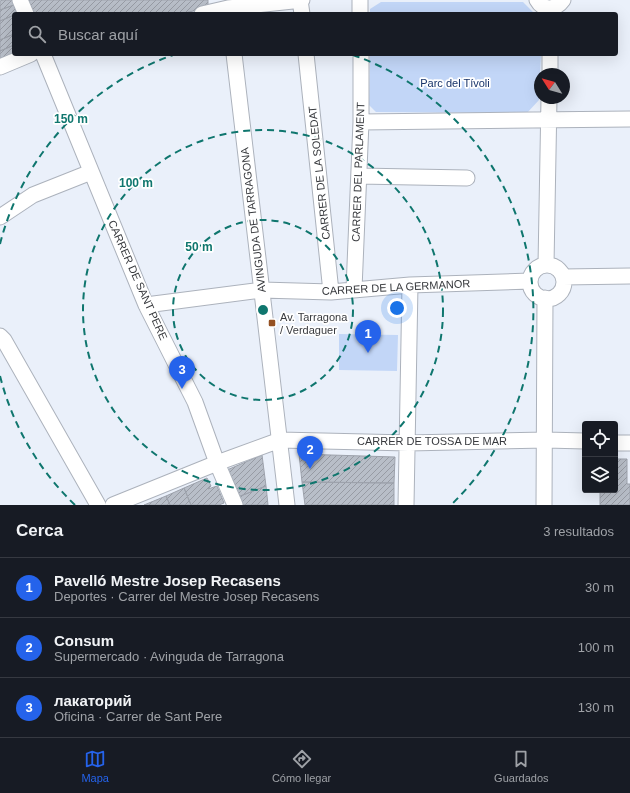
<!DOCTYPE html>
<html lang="es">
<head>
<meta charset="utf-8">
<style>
	body { margin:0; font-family:Helvetica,sans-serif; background:#242831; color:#f1f3f6 }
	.controls { position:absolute; right:12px; bottom:12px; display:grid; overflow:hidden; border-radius:4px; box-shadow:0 4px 16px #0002 }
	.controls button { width:36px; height:36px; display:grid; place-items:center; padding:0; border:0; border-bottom:1px solid #363941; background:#171b24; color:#f1f3f6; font:20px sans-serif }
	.compass { position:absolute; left:534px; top:68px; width:36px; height:36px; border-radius:50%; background:#171b24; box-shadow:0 4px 16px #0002; rotate:307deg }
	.you { position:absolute; left:397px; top:308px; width:14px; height:14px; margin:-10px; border:3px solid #fff; border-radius:50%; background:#1a73e8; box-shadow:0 0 0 6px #1a73e833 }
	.badge { display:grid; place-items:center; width:26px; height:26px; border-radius:50%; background:#2563eb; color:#fff; font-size:13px; font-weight:700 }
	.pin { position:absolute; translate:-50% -33px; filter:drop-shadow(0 1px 2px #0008) }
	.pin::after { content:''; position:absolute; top:21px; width:14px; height:12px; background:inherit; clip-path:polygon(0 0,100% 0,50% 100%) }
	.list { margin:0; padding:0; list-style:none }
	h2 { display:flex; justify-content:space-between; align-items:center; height:52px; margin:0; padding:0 16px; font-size:17px }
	h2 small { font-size:13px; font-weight:400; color:#9ea1a6 }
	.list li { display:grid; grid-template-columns:26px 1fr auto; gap:12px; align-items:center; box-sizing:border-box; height:60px; padding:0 16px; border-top:1px solid #363941 }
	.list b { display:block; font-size:15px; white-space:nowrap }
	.list p { margin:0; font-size:13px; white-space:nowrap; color:#9ea1a6 }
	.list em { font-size:13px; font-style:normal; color:#9ea1a6 }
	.icon { flex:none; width:22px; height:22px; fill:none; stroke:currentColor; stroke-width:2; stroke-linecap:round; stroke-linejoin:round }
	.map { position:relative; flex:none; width:630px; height:505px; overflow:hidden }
	.search { position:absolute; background:#171b24; box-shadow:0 4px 16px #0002; left:12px; right:12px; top:12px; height:44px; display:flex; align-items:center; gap:10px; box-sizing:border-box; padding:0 14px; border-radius:4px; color:#9ea1a6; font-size:15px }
	.sheet { height:232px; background:#171b24 }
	nav { display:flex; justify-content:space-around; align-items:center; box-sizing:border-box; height:56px; border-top:1px solid #363941; background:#171b24; font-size:11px; color:#9ea1a6 }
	nav a { display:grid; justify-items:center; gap:2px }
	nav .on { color:#2563eb }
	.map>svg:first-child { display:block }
	.green { fill:#c2d6f7 }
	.building { fill:url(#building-hatch); stroke:#9da2ac }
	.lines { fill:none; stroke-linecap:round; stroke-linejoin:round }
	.minor-casing { stroke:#acb2bc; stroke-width:17 }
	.minor { stroke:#fff; stroke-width:15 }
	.ring { fill:none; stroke:#0f766e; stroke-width:2; stroke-dasharray:7 5 }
	.poi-dot { fill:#955123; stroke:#fff; stroke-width:1.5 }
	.labels { text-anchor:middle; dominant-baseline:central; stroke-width:3.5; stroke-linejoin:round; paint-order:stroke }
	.park-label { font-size:11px; fill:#173369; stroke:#fff }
	.street-label { font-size:11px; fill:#383a3e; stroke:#fff }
	.poi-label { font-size:11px; fill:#383a3e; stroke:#fff; text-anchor:start }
	.centre { fill:#0f766e; stroke:#fff; stroke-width:2 }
	.ring-label { font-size:12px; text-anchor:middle; font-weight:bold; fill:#0f766e; stroke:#fff; stroke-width:3.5; stroke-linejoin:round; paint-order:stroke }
</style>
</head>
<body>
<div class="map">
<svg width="630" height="505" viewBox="0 0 630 505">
	<defs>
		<pattern id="building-hatch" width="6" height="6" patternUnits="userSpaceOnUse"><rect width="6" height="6" fill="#b8bec8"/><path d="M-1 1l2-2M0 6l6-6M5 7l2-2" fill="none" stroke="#979ba4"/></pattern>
	</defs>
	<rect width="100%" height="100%" fill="#eaf0fa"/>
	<path class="green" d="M381 2H523L535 14H370V9Z
		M370 54H541L539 100 527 113 376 112 369 105Z
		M339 334 398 335 397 371 339 370Z"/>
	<path class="building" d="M3 0H12L14 5 0 10V1Z
		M28 0H208V8L179 14H34Z
		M14 5 17 14 0 21V10Z
		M14 15V34L0 40V21Z
		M14 34V45L0 51V40Z
		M14 45V54L0 61V51Z
		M299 454 395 457 394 483 302 482Z
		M262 455 266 486 238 497 227 470Z
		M615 459H627V484H630V505H600V490H615Z
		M207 478 211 486 208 489 217 486 224 503 219 505H191L184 488Z
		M302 482 394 483V505H305Z
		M266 486 268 505H241L238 497Z
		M184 488 191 505H170L166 496Z
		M166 496 170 505H144Z"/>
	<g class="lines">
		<g class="minor-casing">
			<path id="minor" d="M20 0 26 14
				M300 0 302 14
				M360 0V14
				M537 0C543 11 556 10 563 0
				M202 14 228 8 302 0
				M43 54 146 305 195 402 217 463 235 505
				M234 54 287 505
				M306 54 331 292
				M0 67 31 54
				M550 74V54
				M361 122 630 119
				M359 176 467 178
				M0 217 33 195 91 172
				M546 265 549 98
				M530 282a17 17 0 1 1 34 0a17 17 0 1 1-34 0Z
				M563 277 630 276
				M354 289 361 122V54
				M146 305 262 290 331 292 410 285 530 281
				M0 336 4 340 98 505
				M615 443H630
				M113 505 217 463 280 440 409 443 546 440 585 441
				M406 505 410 285
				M544 505 545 298"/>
		</g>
		<use href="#minor" class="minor"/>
	</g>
	<g class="ring">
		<circle cx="263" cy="310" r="90"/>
		<circle cx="263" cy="310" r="180"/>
		<path d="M75 505A271 271 0 0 1 0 376M0 244A271 271 0 0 1 173 55M353 55A271 271 0 0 1 451 505"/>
	</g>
	<rect class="poi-dot" x="268" y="319" width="8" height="8" rx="2"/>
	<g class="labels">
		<g class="park-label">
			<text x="455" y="83">Parc del Tívoli</text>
		</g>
		<g class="street-label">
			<text transform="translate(358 172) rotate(-88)">CARRER DEL PARLAMENT</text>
			<text transform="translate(319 173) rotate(-96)">CARRER DE LA SOLEDAT</text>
			<text transform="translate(253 220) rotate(-97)">AVINGUDA DE TARRAGONA</text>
			<text transform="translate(138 280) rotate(66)">CARRER DE SANT PERE</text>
			<text transform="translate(396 287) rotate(-3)">CARRER DE LA GERMANOR</text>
			<text x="432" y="441">CARRER DE TOSSA DE MAR</text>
		</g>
		<g class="poi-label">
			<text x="280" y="317">Av. Tarragona<tspan x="280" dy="13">/ Verdaguer</tspan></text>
		</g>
	</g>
	<circle cx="263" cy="310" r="6" class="centre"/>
	<g class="ring-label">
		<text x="71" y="123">150 m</text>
		<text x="136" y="187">100 m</text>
		<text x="199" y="251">50 m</text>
	</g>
</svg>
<div class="controls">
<button><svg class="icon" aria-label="locate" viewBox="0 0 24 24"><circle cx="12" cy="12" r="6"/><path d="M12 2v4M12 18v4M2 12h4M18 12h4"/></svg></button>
<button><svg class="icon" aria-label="layers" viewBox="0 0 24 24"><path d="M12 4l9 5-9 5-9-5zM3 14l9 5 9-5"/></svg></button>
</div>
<svg class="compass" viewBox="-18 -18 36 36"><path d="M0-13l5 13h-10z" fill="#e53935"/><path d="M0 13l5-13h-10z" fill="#9ea1a6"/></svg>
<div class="you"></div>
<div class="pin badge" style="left:368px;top:353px">1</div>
<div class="pin badge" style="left:310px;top:469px">2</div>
<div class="pin badge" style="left:182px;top:389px">3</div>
<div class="search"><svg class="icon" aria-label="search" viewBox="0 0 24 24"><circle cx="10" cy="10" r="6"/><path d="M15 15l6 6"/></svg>Buscar aquí</div>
</div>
<section class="sheet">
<h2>Cerca<small>3 resultados</small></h2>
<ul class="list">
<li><span class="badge">1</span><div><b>Pavelló Mestre Josep Recasens</b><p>Deportes · Carrer del Mestre Josep Recasens</p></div><em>30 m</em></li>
<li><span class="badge">2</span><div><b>Consum</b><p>Supermercado · Avinguda de Tarragona</p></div><em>100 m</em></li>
<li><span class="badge">3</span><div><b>лакаторий</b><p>Oficina · Carrer de Sant Pere</p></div><em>130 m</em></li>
</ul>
</section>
<nav>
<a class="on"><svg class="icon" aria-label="map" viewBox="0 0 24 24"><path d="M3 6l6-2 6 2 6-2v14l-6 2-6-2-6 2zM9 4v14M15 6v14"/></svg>Mapa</a>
<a><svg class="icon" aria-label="directions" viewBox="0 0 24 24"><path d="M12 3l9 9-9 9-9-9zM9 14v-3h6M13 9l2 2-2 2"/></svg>Cómo llegar</a>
<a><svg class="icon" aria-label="saved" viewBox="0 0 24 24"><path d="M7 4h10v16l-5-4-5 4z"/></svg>Guardados</a>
</nav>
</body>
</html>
